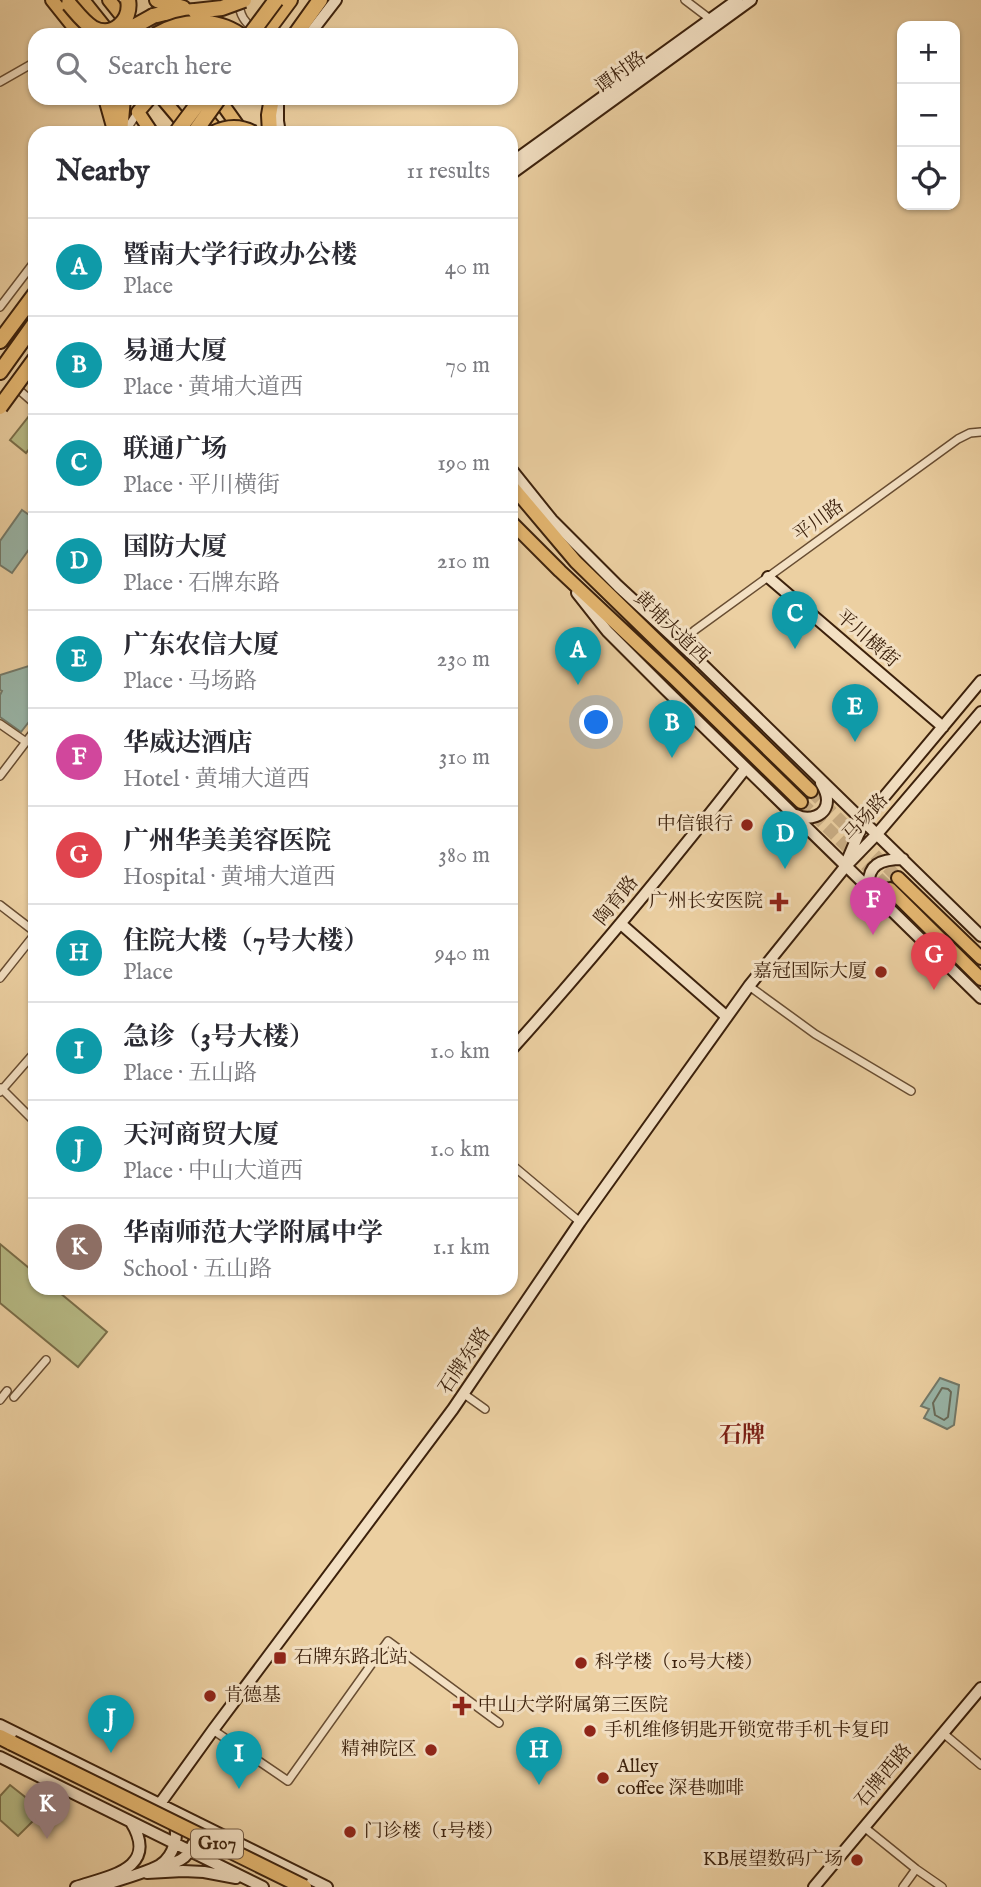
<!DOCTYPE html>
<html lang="en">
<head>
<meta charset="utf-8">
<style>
	body { margin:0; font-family:"IM FELL English","Noto Serif SC",serif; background:#f2f2f3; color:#2b2b33 }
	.controls { position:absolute; right:21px; top:21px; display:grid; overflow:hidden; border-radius:14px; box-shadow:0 2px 5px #0004 }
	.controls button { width:63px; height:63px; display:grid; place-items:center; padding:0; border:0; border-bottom:2px solid #e1e1e2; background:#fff; color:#2b2b33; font:35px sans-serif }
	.you { position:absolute; left:597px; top:723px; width:24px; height:24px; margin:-18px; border:5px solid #fff; border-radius:50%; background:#1a73e8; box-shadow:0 0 0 10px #1a73e833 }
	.badge { display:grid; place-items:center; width:46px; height:46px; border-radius:50%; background:#8f2418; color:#fff; font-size:23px; font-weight:700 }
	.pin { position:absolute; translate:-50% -58px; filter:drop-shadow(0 2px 4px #0008) }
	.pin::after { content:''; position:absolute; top:37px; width:24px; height:21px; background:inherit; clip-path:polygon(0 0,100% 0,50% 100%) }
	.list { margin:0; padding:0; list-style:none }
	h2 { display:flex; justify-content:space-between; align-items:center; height:91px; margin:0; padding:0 28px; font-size:30px }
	h2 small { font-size:23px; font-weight:400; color:#7c7c81 }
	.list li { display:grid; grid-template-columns:46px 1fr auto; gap:21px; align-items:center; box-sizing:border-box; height:98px; padding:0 28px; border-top:2px solid #e1e1e2 }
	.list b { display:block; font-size:26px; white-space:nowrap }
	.list p { margin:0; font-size:23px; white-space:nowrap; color:#7c7c81 }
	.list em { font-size:23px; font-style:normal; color:#7c7c81 }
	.icon { flex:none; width:38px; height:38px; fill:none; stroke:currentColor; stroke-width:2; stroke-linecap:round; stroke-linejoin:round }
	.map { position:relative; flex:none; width:981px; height:1887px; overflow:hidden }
	.search { position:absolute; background:#fff; box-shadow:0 2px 5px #0004; left:28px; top:28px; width:490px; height:77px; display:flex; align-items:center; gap:18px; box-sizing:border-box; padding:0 24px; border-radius:21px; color:#7c7c81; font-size:26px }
	.panel { position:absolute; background:#fff; box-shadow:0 2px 5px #0004; left:28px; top:126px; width:490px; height:1169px; border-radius:21px }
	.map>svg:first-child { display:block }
	.green { fill:#b7bb86; stroke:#7a6e49; stroke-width:2 }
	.water { fill:#99b6a9; stroke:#747a6a; stroke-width:2 }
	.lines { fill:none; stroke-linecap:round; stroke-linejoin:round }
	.shore { stroke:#6a6c5a; stroke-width:2 }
	.primary-tunnel { stroke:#c9ad84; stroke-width:12; stroke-dasharray:12 6; stroke-linecap:butt }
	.street-casing { stroke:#684d32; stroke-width:10 }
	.secondary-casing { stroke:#3c210c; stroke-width:14 }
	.primary-casing { stroke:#3c210c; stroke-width:16 }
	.highway-casing { stroke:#3c210c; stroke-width:18 }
	.street { stroke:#f3e0c3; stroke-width:7 }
	.secondary { stroke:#f3e0c3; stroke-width:10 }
	.primary { stroke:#e6b871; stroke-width:12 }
	.highway { stroke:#e6b871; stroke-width:14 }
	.highway-bridge-casing { stroke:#3c210c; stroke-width:18; stroke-linecap:butt }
	.highway-bridge { stroke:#e6b871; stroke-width:14 }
	.poi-dot { fill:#8f2418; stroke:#f3e0c3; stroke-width:2.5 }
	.labels { text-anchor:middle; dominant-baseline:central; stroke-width:6; stroke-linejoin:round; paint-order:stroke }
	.shield { fill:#f3e0c3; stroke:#735a43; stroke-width:2 }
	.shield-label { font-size:18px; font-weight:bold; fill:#3c210c }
	.street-label { font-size:19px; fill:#3c210c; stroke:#f3e0c3 }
	.poi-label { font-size:19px; fill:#3c210c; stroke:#f3e0c3; text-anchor:start }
	.quarter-label { font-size:23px; font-weight:bold; fill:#7a1f14; stroke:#f3e0c3 }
</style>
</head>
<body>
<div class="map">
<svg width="981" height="1887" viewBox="0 0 981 1887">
	<rect width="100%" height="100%" fill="#ecd0a2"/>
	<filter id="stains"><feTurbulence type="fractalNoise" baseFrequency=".00286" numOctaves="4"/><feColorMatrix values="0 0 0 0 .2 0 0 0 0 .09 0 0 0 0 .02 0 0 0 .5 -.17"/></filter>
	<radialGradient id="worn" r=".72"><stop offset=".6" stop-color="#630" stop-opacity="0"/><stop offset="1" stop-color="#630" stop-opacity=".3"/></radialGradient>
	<path class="green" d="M33 411 35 413V442L26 453 10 440Z
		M0 1244 35 1273V1288H54L107 1332 78 1367 0 1303Z
		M10 1785 43 1811 18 1836 0 1820V1796Z"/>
	<path class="water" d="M22 510 35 519V541L12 573 0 565V541Z
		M35 664V714L21 732 0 717V695L2 691 0 690V675Z
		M940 1378 959 1385 954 1425 947 1429 924 1418 929 1409 921 1406Z"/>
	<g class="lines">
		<path class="shore" d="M942 1388 948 1389 951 1392 948 1417 944 1420 935 1415 933 1403Z"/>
		<path class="primary-tunnel" d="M811 791 898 878
			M801 802 890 889"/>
		<g class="street-casing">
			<path id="street" d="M685 0 710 19
				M239 1C239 15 245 23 256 31
				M0 82 35 62
				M124 133 138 112
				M0 307 35 261
				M18 389 35 404
				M680 644 695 630 958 439 970 433 981 432
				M0 724 26 742
				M0 776 35 730
				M0 905 35 932
				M0 978 35 934
				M749 986 815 1034 911 1091
				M1 1088 35 1122
				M0 1092 35 1052
				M511 1164 580 1222
				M464 1394 485 1409
				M14 1397 46 1360
				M0 1400 7 1391
				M213 1730 288 1781 388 1641 499 1723
				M943 1733 981 1765
				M864 1827 916 1869 942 1887
				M903 1887 916 1869"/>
		</g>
		<g class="secondary-casing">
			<path id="secondary" d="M197 35 220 5
				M309 35 336 0
				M278 98V121L280 133
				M511 163 737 0
				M511 174 751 0
				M511 469 552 520 618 586 698 660 981 936
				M768 577 943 727
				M577 593 607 631 665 689 981 998
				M796 815C808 821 827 817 827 800 827 794 824 788 821 783
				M847 861 864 821 981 681
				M869 890C866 864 881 859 903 859
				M621 924 727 1017
				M511 1050C593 959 670 865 745 769
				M0 1725 327 1887
				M0 1757 263 1887
				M159 1805 213 1730 453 1409 580 1222 749 986 845 867 877 834 981 712
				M157 1868C187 1860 187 1859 199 1830
				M147 1873 183 1871 204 1872 236 1878
				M76 1887C109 1876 160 1869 131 1822
				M96 1887C113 1882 146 1873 160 1865 174 1856 180 1834 173 1820
				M814 1887 981 1688"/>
		</g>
		<g class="primary-casing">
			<path id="primary" d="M52 0 80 35
				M83 0 111 35
				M109 0 137 35
				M150 98 138 112 152 133
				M162 98 189 130
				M190 98 219 133
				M218 98 243 133
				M511 485 576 562 811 791
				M511 522 560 571 674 678 801 802
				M898 878 981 958
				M890 889 981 979"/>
		</g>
		<g class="highway-casing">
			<path id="highway" d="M157 0 183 8
				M153 16 165 13 195 11
				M264 35 290 0
				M295 35 320 0
				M106 98 113 123 119 133
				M120 133 123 98
				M270 133 269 115 272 98
				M0 341 35 294
				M0 372 35 323
				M0 1737 12 1743"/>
		</g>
		<use href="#street" class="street"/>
		<use href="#secondary" class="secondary"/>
		<use href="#primary" class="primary"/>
		<use href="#highway" class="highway"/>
		<g class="highway-bridge-casing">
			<path id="highway-bridge" d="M69 4C76 12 84 23 93 28 113 39 132 20 128 0
				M195 11 222 8 244 0
				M126 35 135 26 153 16
				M156 35C182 19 215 18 240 35
				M250 35 276 0
				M176 133 202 98
				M194 133 219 98
				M214 133C228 126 240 126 253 133
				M0 407 35 359
				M12 1743 304 1887"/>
		</g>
		<use href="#highway-bridge" class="highway-bridge"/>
	</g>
	<g class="poi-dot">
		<circle cx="747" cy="825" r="7"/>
		<path d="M775.5 891.5h7v7h7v7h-7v7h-7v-7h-7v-7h7z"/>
		<circle cx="881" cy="972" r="7"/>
		<rect x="273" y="1651" width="14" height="14" rx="3.5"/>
		<circle cx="581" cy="1663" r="7"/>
		<circle cx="210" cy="1696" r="7"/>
		<path d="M458.5 1695.5h7v7h7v7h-7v7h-7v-7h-7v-7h7z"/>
		<circle cx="590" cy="1731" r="7"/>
		<circle cx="431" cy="1750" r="7"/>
		<circle cx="603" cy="1778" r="7"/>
		<circle cx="350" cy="1832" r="7"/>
		<circle cx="857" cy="1860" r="7"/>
	</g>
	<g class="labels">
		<rect class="shield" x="191" y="1829.5" width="52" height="29" rx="5"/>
		<g class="shield-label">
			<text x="217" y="1844">G107</text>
		</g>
		<g class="street-label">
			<text transform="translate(621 73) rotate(-36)">谭村路</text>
			<text transform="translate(819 521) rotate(-36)">平川路</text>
			<text transform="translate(671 628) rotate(44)">黄埔大道西</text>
			<text transform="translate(867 639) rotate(41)">平川横街</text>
			<text transform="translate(866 818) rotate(-48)">马场路</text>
			<text transform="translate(617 901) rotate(-51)">陶育路</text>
			<text transform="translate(465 1361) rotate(-56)">石牌东路</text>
			<text transform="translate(884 1776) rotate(-50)">石牌西路</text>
		</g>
		<g class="poi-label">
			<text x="733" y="825" text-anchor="end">中信银行</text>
			<text x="763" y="902" text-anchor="end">广州长安医院</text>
			<text x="867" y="972" text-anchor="end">嘉冠国际大厦</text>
			<text x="294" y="1658">石牌东路北站</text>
			<text x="595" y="1663">科学楼（10号大楼）</text>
			<text x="224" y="1696">肯德基</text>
			<text x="478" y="1706">中山大学附属第三医院</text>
			<text x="604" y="1731">手机维修钥匙开锁宽带手机卡复印</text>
			<text x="417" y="1750" text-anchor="end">精神院区</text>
			<text x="617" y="1767">Alley<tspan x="617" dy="22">coffee 深巷咖啡</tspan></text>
			<text x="364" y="1832">门诊楼（1号楼）</text>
			<text x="843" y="1860" text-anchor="end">KB展望数码广场</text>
		</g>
		<g class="quarter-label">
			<text x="742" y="1435">石牌</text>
		</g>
	</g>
	<rect width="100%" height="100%" filter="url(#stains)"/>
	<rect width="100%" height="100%" fill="url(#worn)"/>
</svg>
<div class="controls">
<button>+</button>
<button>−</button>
<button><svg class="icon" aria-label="locate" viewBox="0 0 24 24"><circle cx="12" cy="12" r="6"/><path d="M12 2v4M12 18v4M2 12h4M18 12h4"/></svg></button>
</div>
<div class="you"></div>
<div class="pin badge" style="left:578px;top:685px;background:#0f9aa8">A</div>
<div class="pin badge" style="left:672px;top:758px;background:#0f9aa8">B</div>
<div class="pin badge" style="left:795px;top:649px;background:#0f9aa8">C</div>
<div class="pin badge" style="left:785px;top:869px;background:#0f9aa8">D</div>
<div class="pin badge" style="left:855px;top:742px;background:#0f9aa8">E</div>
<div class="pin badge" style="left:873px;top:935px;background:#d1479c">F</div>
<div class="pin badge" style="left:934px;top:990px;background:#e0444e">G</div>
<div class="pin badge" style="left:539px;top:1785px;background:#0f9aa8">H</div>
<div class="pin badge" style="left:239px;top:1789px;background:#0f9aa8">I</div>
<div class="pin badge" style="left:111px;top:1753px;background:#0f9aa8">J</div>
<div class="pin badge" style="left:47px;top:1839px;background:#8d6e63">K</div>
<div class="search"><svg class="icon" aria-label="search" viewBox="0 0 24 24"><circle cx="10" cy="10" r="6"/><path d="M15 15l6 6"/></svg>Search here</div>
<section class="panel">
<h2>Nearby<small>11 results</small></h2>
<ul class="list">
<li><span class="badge" style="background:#0f9aa8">A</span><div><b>暨南大学行政办公楼</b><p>Place</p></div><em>40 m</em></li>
<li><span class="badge" style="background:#0f9aa8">B</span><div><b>易通大厦</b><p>Place · 黄埔大道西</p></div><em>70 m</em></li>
<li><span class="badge" style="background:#0f9aa8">C</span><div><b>联通广场</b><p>Place · 平川横街</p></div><em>190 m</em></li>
<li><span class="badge" style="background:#0f9aa8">D</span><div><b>国防大厦</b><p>Place · 石牌东路</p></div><em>210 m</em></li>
<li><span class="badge" style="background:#0f9aa8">E</span><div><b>广东农信大厦</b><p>Place · 马场路</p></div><em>230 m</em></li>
<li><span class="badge" style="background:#d1479c">F</span><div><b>华威达酒店</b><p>Hotel · 黄埔大道西</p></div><em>310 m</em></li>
<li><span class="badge" style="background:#e0444e">G</span><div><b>广州华美美容医院</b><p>Hospital · 黄埔大道西</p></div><em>380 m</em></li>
<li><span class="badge" style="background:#0f9aa8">H</span><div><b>住院大楼（7号大楼）</b><p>Place</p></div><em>940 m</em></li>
<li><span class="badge" style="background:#0f9aa8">I</span><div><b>急诊（3号大楼）</b><p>Place · 五山路</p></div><em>1.0 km</em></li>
<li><span class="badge" style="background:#0f9aa8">J</span><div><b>天河商贸大厦</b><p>Place · 中山大道西</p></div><em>1.0 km</em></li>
<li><span class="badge" style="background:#8d6e63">K</span><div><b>华南师范大学附属中学</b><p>School · 五山路</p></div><em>1.1 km</em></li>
</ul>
</section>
</div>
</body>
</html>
